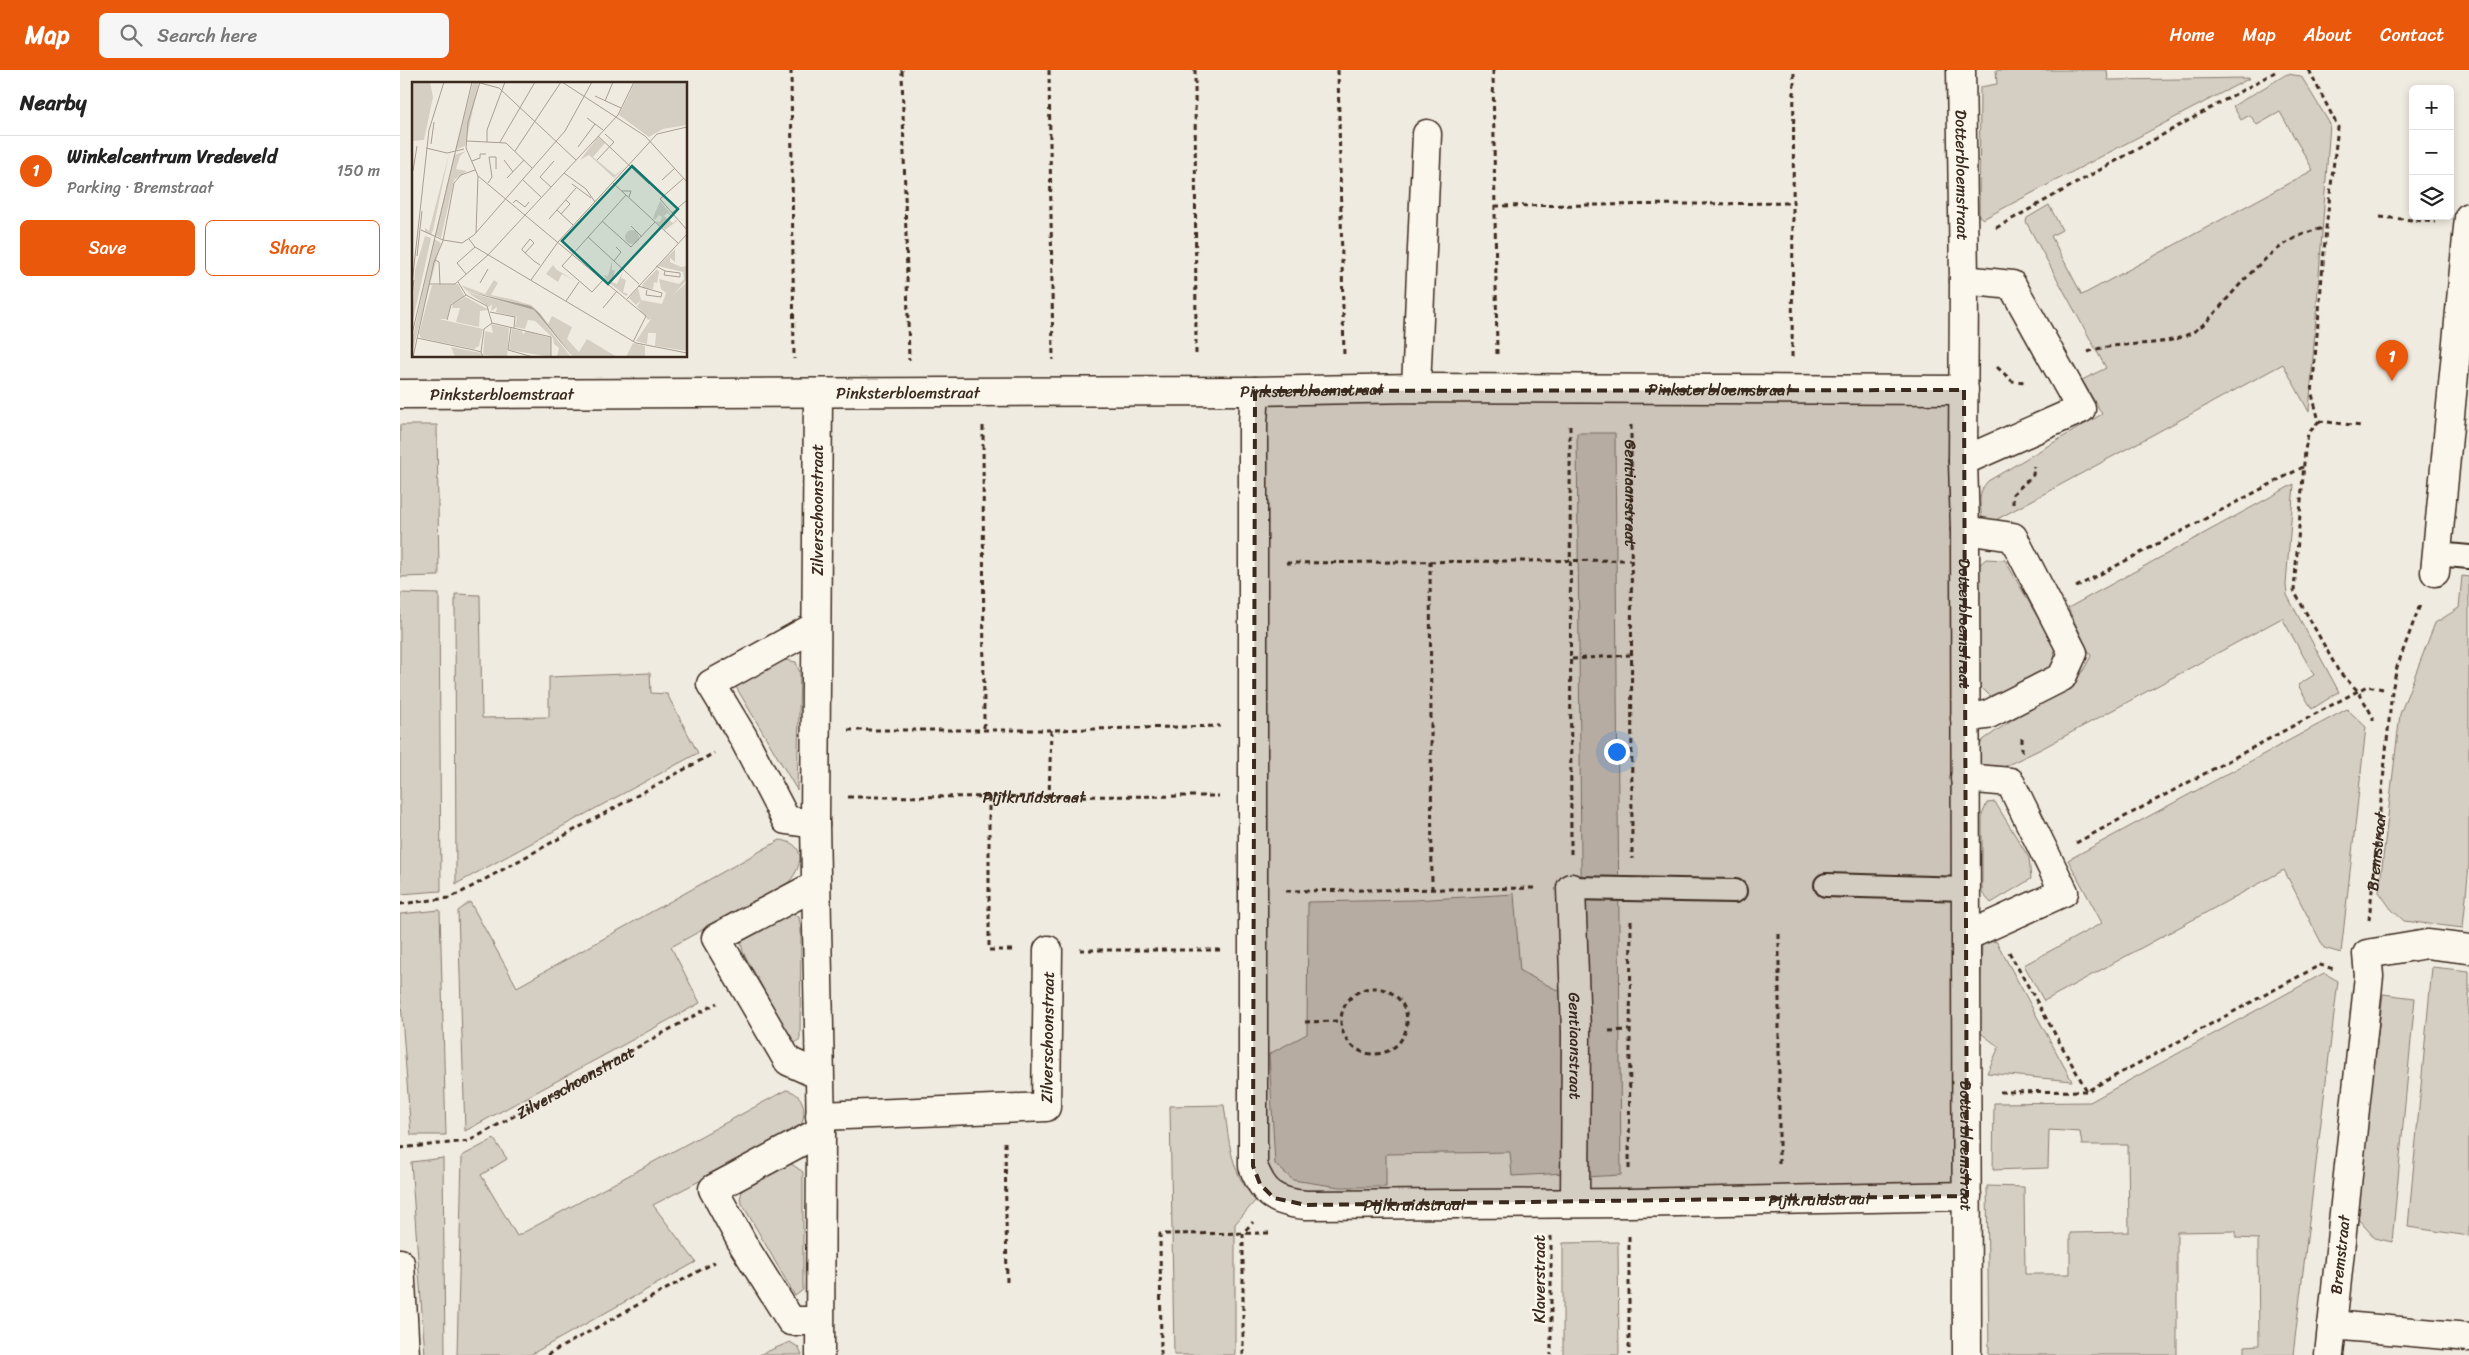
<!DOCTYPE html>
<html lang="en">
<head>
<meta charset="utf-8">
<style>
	body { margin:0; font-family:Sriracha,sans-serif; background:#f6f6f6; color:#222 }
	.controls { position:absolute; right:15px; top:15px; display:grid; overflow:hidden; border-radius:8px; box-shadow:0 2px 8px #0003 }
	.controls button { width:45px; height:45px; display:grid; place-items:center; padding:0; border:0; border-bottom:1px solid #e0e0e0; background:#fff; color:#222; font:25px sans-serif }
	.you { position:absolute; left:1216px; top:681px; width:18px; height:18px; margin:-12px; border:4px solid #fff; border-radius:50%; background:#1a73e8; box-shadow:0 0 0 8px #1a73e833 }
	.badge { display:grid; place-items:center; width:32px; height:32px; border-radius:50%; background:#ea580c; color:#fff; font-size:16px; font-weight:700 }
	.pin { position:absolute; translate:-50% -41px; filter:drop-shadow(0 1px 2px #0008) }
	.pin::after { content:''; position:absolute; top:26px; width:18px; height:15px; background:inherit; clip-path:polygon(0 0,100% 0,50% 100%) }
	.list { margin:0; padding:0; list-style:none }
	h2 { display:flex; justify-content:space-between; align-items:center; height:65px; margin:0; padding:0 20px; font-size:21px }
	h2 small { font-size:16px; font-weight:400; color:#767676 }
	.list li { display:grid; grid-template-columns:32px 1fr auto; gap:15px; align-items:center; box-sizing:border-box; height:70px; padding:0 20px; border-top:1px solid #e0e0e0 }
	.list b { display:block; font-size:19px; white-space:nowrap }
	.list p { margin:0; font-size:16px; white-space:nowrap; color:#767676 }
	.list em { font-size:16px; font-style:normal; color:#767676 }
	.actions { display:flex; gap:10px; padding:15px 20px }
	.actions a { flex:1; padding:11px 0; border:1px solid #ea580c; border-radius:8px; text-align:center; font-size:18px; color:#ea580c }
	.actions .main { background:#ea580c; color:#fff }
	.icon { flex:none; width:28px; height:28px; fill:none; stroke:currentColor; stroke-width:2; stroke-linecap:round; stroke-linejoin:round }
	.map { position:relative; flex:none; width:2069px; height:1285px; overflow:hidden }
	header { display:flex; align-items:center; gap:30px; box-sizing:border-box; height:70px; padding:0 25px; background:#ea580c; color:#fff }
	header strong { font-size:24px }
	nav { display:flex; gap:28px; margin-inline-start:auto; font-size:18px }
	.search { width:350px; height:45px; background:#f6f6f6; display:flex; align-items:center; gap:12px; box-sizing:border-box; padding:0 18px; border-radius:8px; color:#767676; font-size:19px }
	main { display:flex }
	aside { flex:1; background:#fff }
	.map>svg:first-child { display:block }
	.green { fill:#d5cec3; stroke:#887c70 }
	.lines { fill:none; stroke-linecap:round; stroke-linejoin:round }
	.lane-casing { stroke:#3b2a1e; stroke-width:26 }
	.street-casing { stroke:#3b2a1e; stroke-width:31 }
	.path { stroke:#3b2a1e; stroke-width:3; stroke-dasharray:5 4; stroke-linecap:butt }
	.lane { stroke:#fbf7ec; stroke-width:22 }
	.street { stroke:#fbf7ec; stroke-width:28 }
	.marked { fill:#3b2a1e; fill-opacity:0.2; stroke:#3b2a1e; stroke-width:4; stroke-dasharray:10 6; stroke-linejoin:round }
	.labels { text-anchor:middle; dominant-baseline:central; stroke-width:5; stroke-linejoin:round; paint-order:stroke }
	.street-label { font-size:16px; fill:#3b2a1e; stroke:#fbf7ec }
	.inset-road { fill:none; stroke:#a89e92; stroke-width:1 }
	.view { fill:#0f766e; fill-opacity:0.15; stroke:#0f766e; stroke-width:2.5 }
	.inset-edge { fill:none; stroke:#3b2a1e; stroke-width:2.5 }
</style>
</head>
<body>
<header>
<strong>Map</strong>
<div class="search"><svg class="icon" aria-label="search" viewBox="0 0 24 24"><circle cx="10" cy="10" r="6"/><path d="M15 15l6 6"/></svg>Search here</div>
<nav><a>Home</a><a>Map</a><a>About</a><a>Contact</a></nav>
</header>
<main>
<aside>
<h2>Nearby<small></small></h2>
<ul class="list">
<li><span class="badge">1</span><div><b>Winkelcentrum Vredeveld</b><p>Parking · Bremstraat</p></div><em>150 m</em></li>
</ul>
<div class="actions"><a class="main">Save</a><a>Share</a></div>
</aside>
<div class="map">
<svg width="2069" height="1285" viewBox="0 0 2069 1285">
	<rect width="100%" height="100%" fill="#f0ebe0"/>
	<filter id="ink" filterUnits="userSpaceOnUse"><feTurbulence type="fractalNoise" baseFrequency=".02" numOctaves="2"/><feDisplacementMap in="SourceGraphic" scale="10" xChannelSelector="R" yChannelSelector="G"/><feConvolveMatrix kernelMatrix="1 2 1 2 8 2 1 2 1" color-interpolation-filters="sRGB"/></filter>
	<g filter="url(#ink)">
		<path class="green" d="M1596 0H1707L1708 10 1850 8 1583 149 1579 146 1580 17 1597 14Z
			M1887 4 1901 6 1930 54 1909 342 1883 294 1592 452 1582 448C1580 433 1577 423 1588 411L1702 344 1682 310 1706 298 1626 152 1627 148 1649 135 1662 160 1651 166 1682 225 1913 100 1880 42 1857 55 1850 45 1841 50 1833 36Z
			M0 355H37L39 506 0 507Z
			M1177 363H1215L1221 1105 1184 1107Z
			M1894 414 1886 514 1887 525 1939 622 1912 639 1898 615 1914 605 1882 548 1641 679 1591 703 1579 698 1574 684 1583 670 1683 601 1691 586 1668 538Z
			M1586 489 1605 490 1654 576 1655 592 1648 603 1590 626 1579 615V495Z
			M2062 506 2069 507V795L2063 858 2004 851 1991 839 1979 822 2000 644 2035 553 2059 538Z
			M0 523 39 524 41 821 0 824Z
			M55 524 80 525 82 648 149 647V607L250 603 251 623 267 624 298 683 56 814Z
			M380 589 396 592 400 603 397 720 336 617 339 612Z
			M1947 639 1966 657 1941 883 1924 878 1884 800 1644 931 1624 895 1702 853 1668 790Z
			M1595 732 1629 788 1631 809 1591 833 1582 823V745L1587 733Z
			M380 770C407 773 403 797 388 813L271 877 300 933 65 1061 58 841 70 832 117 917Z
			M1114 824 1120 901 1161 922 1166 1103 1112 1106 1110 1082 986 1084V1117H939L893 1110 875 1094 869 984 907 964 908 832 1014 830Z
			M40 840 46 1065H11L0 920V844Z
			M389 843 399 847 401 859 400 969 394 974 343 882 341 872 344 861Z
			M1596 871 1672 1011 1587 1003 1599 977 1578 961 1582 874Z
			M2032 897 2069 901V1166L2008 1157Z
			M1924 903 1938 911 1893 1285H1845V1276L1859 1275 1858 1169 1836 1168V1161L1777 1162V1285H1589L1587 1116 1624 1117 1625 1204H1670V1163L1729 1162 1728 1075H1682L1680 1062 1649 1060 1648 1098 1593 1100 1594 1033 1690 1032Z
			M1983 924 2015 928 1992 1172 1975 1168 1957 1148 1958 1130Z
			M386 1020C406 1023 408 1046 398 1060L253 1135 296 1192 130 1285H57L62 1086 94 1069 107 1089 81 1105 117 1166Z
			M824 1035C829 1070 830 1104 856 1130L835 1154V1285H774L770 1036Z
			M43 1088 45 1285H25L11 1092Z
			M390 1093 403 1102V1220L395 1226 340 1130 343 1115Z
			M1218 1172 1219 1285H1163V1173Z
			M390 1272 398 1277 402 1285H359Z"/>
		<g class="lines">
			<g class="lane-casing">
				<path id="lane" d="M2037 484 2069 487
					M1426 815 1566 819
					M1171 818 1335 821"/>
			</g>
			<g class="street-casing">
				<g id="street">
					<path id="s5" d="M1561 0 1564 210 1563 391 1565 460 1567 1285"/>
					<path d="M1016 318 1027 64"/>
					<path id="s6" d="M855 321 853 353V1096C864 1125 875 1132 906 1135L1229 1133 1567 1126"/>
					<path d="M418 323 415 754 421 1061 420 1285"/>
					<path id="s7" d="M0 324 855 321 1016 318 1564 320"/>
					<path d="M1563 391 1681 339 1612 215 1564 210"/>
					<path d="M2035 502 2069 147"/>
					<path d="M1565 648 1587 645 1662 607 1673 583 1613 467 1565 460"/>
					<path d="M1565 708 1610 712 1664 822 1567 866"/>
					<path d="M415 754 386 750 343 667 311 614 416 556"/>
					<path d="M416 815 316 868 388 991 419 1005"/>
					<path id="s8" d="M1171 818 1176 962 1175 1132"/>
					<path id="s9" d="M420 1046 646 1037 648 880"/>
					<path d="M0 1193 5 1285"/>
					<path d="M419 1251H391L344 1176 313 1119 421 1061"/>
					<path d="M1932 1255 2069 1267"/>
					<path id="s10" d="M1929 1285 1969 906 1967 884 2027 874 2069 879"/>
				</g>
			</g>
			<g class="path">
				<path d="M391 0 394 289"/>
				<path d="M502 0 509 290"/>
				<path d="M649 0 653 290"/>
				<path d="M795 0 796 288"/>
				<path d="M938 0 944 287"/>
				<path d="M1093 0 1097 284"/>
				<path d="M1909 0 1938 57 1926 158 1912 324 1919 351 1908 364 1905 380 1894 521 1939 602 1958 621 1973 647V651"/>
				<path d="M1095 136 1393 133"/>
				<path d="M1980 147 2035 152"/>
				<path d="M1596 158 1875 2"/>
				<path d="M1688 282C1721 269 1761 280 1793 262 1806 254 1816 242 1826 230 1853 200 1883 164 1926 158"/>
				<path d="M1392 287 1394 0"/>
				<path d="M1597 297 1612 311 1627 312"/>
				<path d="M1919 351 1961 356"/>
				<path id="s1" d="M1231 355 1232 789"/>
				<path d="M583 356 584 660"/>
				<path d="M1170 356 1171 786"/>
				<path d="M1613 434V424L1633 405 1634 396"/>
				<path d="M1030 491 1032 820"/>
				<path d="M886 493 1230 490"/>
				<path d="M1676 517 1903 397"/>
				<path d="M1172 589 1230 585"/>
				<path d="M448 660H651L820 656"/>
				<path d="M1622 682V666"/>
				<path id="s2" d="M448 727 819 726"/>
				<path d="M589 727V880H616"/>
				<path d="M649 728 651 660"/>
				<path d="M1676 773 1967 616 1983 619"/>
				<path d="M886 821 1137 818"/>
				<path d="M0 834 49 828 62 822 314 683"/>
				<path id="s3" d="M1969 850 1992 621 1997 597 2021 532"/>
				<path d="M1379 864V1096"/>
				<path d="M680 880H821"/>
				<path d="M1609 882 1687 1021"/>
				<circle cx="974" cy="951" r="33"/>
				<path d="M905 952 941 951"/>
				<path d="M1209 961 1229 960"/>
				<path d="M1600 1022 1687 1021 1920 895 1934 899"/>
				<path d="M605 1072 607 1213"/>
				<path id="s4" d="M0 1078 69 1071 317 933"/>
				<path d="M1229 1099 1231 851"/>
				<path d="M1151 1166V1285"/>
				<path d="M1229 1166V1285"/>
				<path d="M147 1285 315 1192"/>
				<path d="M761 1285 760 1164 871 1163"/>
				<path d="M843 1285V1163L853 1152"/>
			</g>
			<use href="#lane" class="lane"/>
			<use href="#street" class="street"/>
		</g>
	</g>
	<path class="marked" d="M1564 320 1567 1126 906 1135 874 1128 860 1114 853 1096 855 321Z"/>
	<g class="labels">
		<g class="street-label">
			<text stroke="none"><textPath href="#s5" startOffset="105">Dotterbloemstraat</textPath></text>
			<text stroke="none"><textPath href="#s7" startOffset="1320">Pinksterbloemstraat</textPath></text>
			<text stroke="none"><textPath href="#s7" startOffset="912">Pinksterbloemstraat</textPath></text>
			<text stroke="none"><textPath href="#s7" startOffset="508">Pinksterbloemstraat</textPath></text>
			<text stroke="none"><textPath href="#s7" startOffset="102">Pinksterbloemstraat</textPath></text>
			<text stroke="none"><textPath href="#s1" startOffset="68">Gentiaanstraat</textPath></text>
			<text transform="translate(417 440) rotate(-90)">Zilverschoonstraat</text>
			<text stroke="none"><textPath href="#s5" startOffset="554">Dotterbloemstraat</textPath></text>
			<text stroke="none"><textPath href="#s2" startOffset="186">Pijlkruidstraat</textPath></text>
			<text stroke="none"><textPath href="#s3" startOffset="69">Bremstraat</textPath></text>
			<text stroke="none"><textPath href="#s9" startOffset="296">Zilverschoonstraat</textPath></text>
			<text stroke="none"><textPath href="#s8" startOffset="158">Gentiaanstraat</textPath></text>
			<text stroke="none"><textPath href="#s4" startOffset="191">Zilverschoonstraat</textPath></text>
			<text stroke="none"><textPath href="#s5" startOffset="1076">Dotterbloemstraat</textPath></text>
			<text stroke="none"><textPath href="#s6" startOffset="1360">Pijlkruidstraat</textPath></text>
			<text stroke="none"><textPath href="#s6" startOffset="955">Pijlkruidstraat</textPath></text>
			<text stroke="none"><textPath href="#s10" startOffset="101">Bremstraat</textPath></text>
			<text transform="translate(1139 1209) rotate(-90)">Klaverstraat</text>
		</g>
	</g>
	<g transform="translate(12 12)">
		<rect width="275" height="275" fill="#f0ebe0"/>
		<path d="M0 0H18L21 15 12 58 0 59ZM61 0H67L53 64 43 68ZM223 0H275V43L251 47 237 55 207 33ZM186 55 193 61 181 75 203 93 213 85 202 96 177 73 168 78ZM54 69 48 74 44 87 55 89 42 98 29 156 23 153 42 73ZM37 72 21 148 19 153 13 150V132V146L17 149ZM248 119 262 136 255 131 252 134 261 141 264 138 265 139 253 148 244 139 248 140 250 135 247 133 243 138 241 136ZM213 155a7 7 0 1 1 14 0a7 7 0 1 1-14 0ZM13 154 19 156 0 243 3 188ZM22 157 29 161 0 271V258ZM263 167V180L258 176V180L269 185 275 184V198L260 214 275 200V269L243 264 244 251H236L235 262 224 259 239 237 236 238 225 224 227 222 228 219 224 223 217 216 226 206 229 218 250 222 254 211 249 207 247 197 267 202 272 197 271 190 246 184ZM200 179V188H203L200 200 205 202 211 189 209 196 214 198 211 210 216 212 214 214 190 195 195 197 191 193 196 194ZM141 183 145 188 164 199 150 192 146 200 134 192ZM245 187 242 190 245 187 247 190 245 201 242 200 241 207 230 206 231 202 228 205ZM82 198 86 201 79 213 99 217 119 223 128 231 136 242 140 234 160 245 155 257 167 270 175 257 205 275H161L119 224 55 209 49 203 73 212ZM46 202 53 215 39 222 35 237H27L71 247 67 264 62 267 9 256 7 251 20 203ZM55 210 122 228 159 275H145L147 266 142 262 141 256 123 239 116 238 113 247 103 245 105 235 84 230 85 225 79 229 80 222 77 225ZM54 215 77 228 68 229 67 245 44 240 48 226H40L41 222ZM79 242 97 246 95 275 71 273 73 249 81 251ZM100 247 110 249 111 252 114 249 139 256V275L97 268ZM221 261 233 264V275H214ZM39 265 69 271 70 275H43Z" fill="#d5cec3"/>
		<path d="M54 209 119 224 127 231 161 275 122 228Z" fill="#aca397"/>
		<path class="inset-road" d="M150 0 233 54 275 100M68 1 87 6 164 78M183 14 209 26M193 19 201 0M175 36 191 48M186 54 237 102M55 59 94 61 120 86M75 60V48L93 0M88 60 123 0M19 62 22 40M166 65 183 42M14 66 35 71 52 67M103 69 149 0M92 78 101 90M185 78 202 60 193 52M60 79 68 76V72H74M1 89 5 64M152 91 174 107 183 120M66 94 234 234 221 260M95 96 112 78M272 96 248 117 275 148M110 97 129 115M250 98 263 86M76 101 80 95 77 75H84V87M201 101 266 161M160 102 179 116M139 105 128 95 142 79M210 109H219L217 115M101 121 104 118 113 125 117 120M145 128 161 143M260 131 275 118M149 132 158 122 154 118M137 137 164 106M190 139 219 165 243 140M219 144 230 155M9 148 31 158 50 161 62 153 153 49 180 0M64 151 66 94 54 66 56 40 68 0M176 155 227 202M57 157 63 165 224 261 275 271M113 171 122 161 118 157 110 167V168L122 179 128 183M5 174 10 129M23 178 27 180 28 203M202 179 209 170 204 165M244 184 253 189 252 193 268 195V191L253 189M54 192 45 181 63 165M119 198 146 160 245 52 275 45M191 198 180 210 150 184 214 113M46 200 54 213 75 224 80 241M68 201 76 187M0 202 17 48 32 0M17 202H43L76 173 206 33 222 0M226 204 250 211 249 215 234 213 235 208M0 213 2 198M215 217 275 152M154 219 167 200M191 226 205 209M78 230 103 235 102 246M35 238 39 223 54 213M80 241 139 255V275M99 245 96 268 121 275M0 252 60 0M5 256 62 268 69 270 71 275M69 270 72 247 80 241M1 275 22 180 31 159 42 101 49 93 63 88"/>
		<path class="view" d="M220 84 266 127 196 202 150 159Z"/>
		<rect width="275" height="275" class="inset-edge"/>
	</g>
</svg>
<div class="controls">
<button>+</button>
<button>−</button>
<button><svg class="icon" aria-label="layers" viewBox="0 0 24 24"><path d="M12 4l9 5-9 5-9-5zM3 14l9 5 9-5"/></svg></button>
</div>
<div class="you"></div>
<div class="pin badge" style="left:1992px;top:311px">1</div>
</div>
</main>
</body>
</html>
